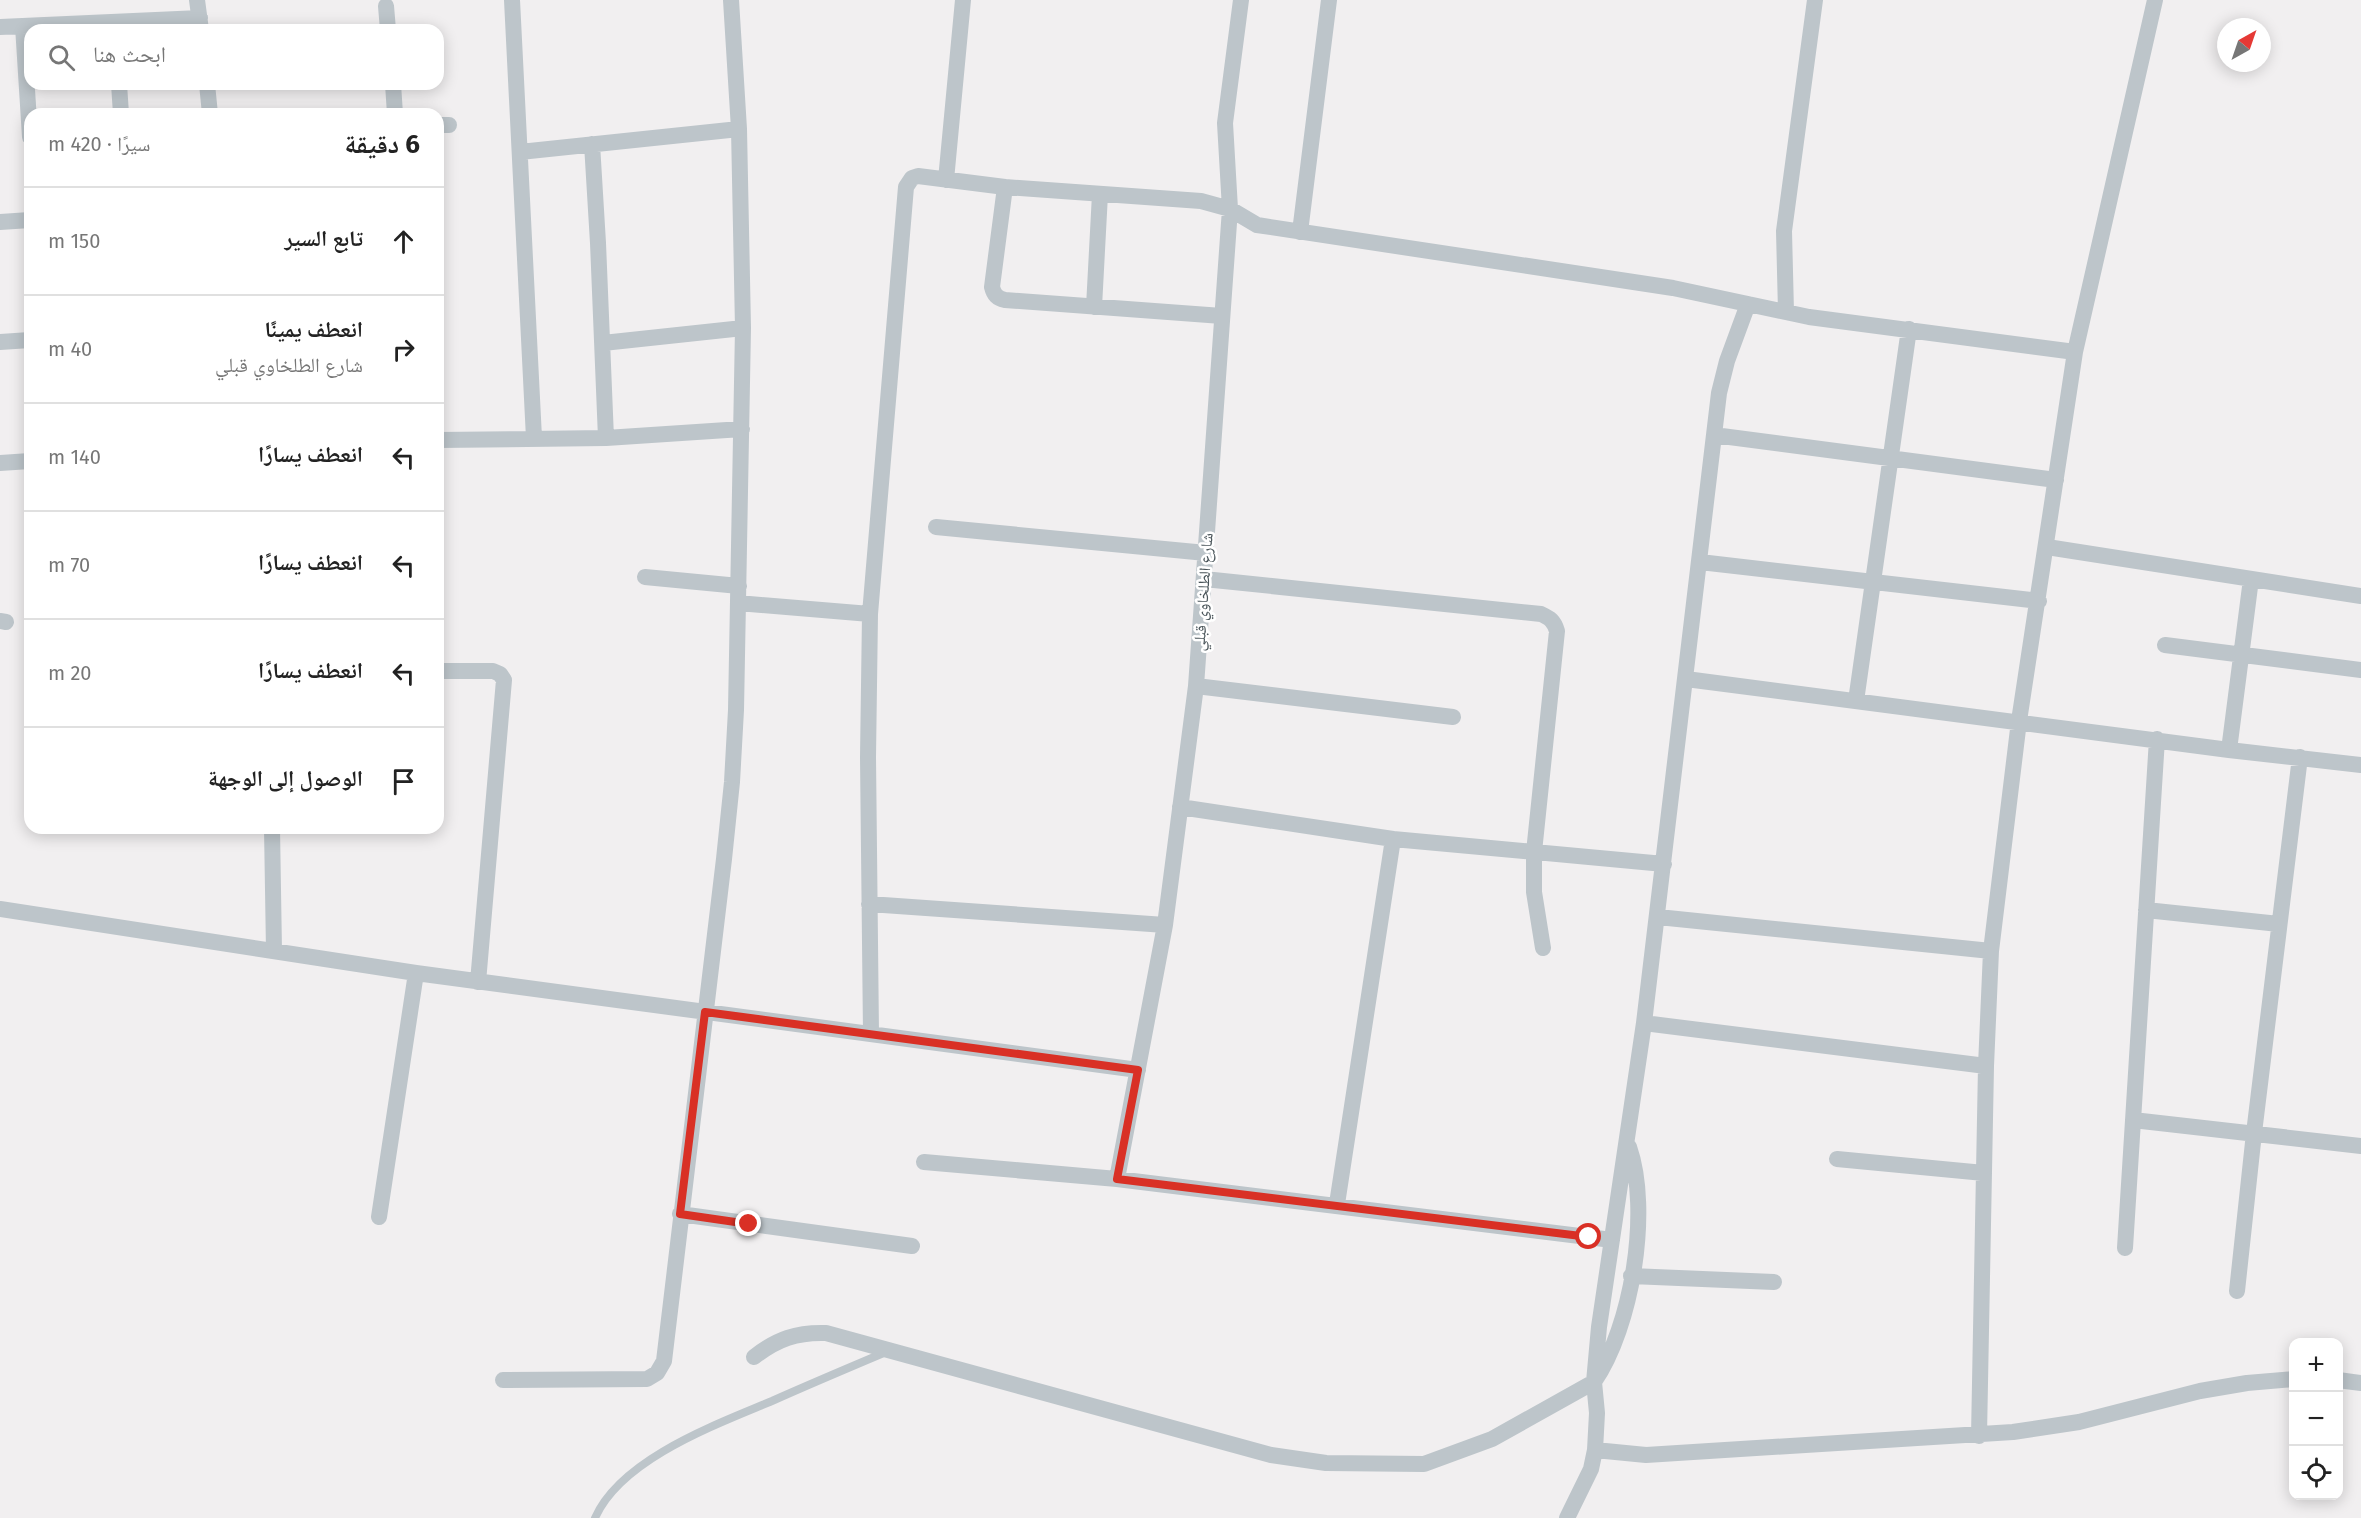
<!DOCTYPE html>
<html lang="ar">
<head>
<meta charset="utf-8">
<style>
	body { margin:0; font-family:"Fira Sans","Noto Naskh Arabic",sans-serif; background:#f6f6f6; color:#222; direction:rtl }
	.controls { position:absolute; right:18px; bottom:18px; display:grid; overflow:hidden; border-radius:12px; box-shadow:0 3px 15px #0003 }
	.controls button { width:54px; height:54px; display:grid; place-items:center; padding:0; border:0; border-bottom:2px solid #e0e0e0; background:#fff; color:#222; font:30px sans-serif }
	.compass { position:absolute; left:2217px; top:18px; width:54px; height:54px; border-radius:50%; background:#fff; box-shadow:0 3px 15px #0003; rotate:40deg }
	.stop { position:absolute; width:18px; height:18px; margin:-14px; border:4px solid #d93025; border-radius:50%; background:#fff }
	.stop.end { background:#d93025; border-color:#fff; box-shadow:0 2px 6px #0008 }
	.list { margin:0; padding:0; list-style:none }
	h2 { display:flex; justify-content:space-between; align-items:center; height:78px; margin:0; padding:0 24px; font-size:26px }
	h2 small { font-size:20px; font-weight:400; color:#767676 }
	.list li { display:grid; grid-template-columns:39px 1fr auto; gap:18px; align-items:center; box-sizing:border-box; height:108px; padding:0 24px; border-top:2px solid #e0e0e0 }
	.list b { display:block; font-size:22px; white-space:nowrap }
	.list p { margin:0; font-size:20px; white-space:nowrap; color:#767676 }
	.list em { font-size:20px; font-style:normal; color:#767676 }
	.icon { flex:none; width:33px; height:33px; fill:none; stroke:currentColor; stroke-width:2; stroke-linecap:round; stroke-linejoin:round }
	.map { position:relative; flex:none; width:2361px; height:1518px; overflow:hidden; direction:ltr }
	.search { position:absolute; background:#fff; box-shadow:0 3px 15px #0003; left:24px; top:24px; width:420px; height:66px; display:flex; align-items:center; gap:15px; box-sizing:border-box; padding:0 21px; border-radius:18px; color:#767676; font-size:22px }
	.panel { position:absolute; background:#fff; box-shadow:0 3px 15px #0003; left:24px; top:108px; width:420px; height:726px; border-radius:18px; direction:rtl }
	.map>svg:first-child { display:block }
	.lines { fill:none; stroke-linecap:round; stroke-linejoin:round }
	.service { stroke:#bdc5ca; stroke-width:8 }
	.minor { stroke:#bdc5ca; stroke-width:16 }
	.route { stroke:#d93025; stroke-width:8 }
	.labels { text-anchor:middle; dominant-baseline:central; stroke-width:5; stroke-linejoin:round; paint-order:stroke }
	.street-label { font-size:16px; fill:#4a555a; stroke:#fff }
</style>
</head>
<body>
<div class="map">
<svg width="2361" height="1518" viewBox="0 0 2361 1518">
	<rect width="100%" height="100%" fill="#f1eff0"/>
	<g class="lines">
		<path class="service" d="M595 1518C621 1459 715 1425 772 1401 810 1384 848 1368 886 1352"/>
		<path class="minor" d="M197 0 201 30
			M512 0 534 438
			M386 6 388 30
			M23 26 30 137
			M0 27 200 18
			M119 84 121 114
			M207 84 210 114
			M393 84 395 114
			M438 125H449
			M592 144 598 243 606 438
			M520 152 739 129
			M946 180 963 0
			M1005 187 992 287C994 295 997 298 1005 300L1222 316
			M0 222 30 220
			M1300 232 1329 0
			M1094 307 1100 194
			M1786 312 1784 231 1815 0
			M0 342 30 340
			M603 343 743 328
			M1714 435 2056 480
			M438 440 606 438 742 429
			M0 463 30 461
			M936 527 1206 553
			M2047 547 2361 596
			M1700 562 2039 601
			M645 577 739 586
			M1204 579 1541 614C1550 618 1554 621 1557 631L1534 852V892L1543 948
			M738 603 870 614
			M0 621 6 622
			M2165 645 2361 670
			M438 671H493L500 674 504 680 478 982
			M1686 679 2229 750 2361 765
			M1196 686 1453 717
			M1856 701 1909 329
			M2229 750 2251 579
			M1180 807 1393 839 1664 864
			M272 828 274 951
			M869 904 1165 925
			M0 909 416 973 1138 1070
			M2146 910 2279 924
			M1658 917 1991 951
			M1644 1023 1986 1066
			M871 1034 868 757 870 614 906 187 912 178 918 176 1005 187 1201 201 1230 209 1257 225 1673 288 1809 317 2075 352
			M2133 1120 2361 1146
			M1837 1159 1984 1173
			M924 1162 1117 1179 1612 1240
			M1117 1179 1165 925 1196 686 1230 209 1225 123 1241 0
			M1337 1204 1393 839
			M680 1214 912 1246
			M379 1217 416 973
			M2125 1248 2157 739
			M1631 1276 1774 1282
			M2237 1291 2254 1133 2300 757
			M754 1357C777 1339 797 1332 826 1333L1271 1455 1326 1463 1424 1464 1492 1439 1594 1382C1632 1327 1651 1210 1629 1147
			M503 1380 647 1379 657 1373 664 1361 724 859 732 782 736 710 743 328 739 129 731 0
			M2338 1380 2361 1383
			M1979 1436 1986 1066 1991 951 2019 721 2075 352 2155 0
			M1595 1450 1646 1455 2013 1432 2079 1422 2200 1391 2247 1383 2294 1379
			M1567 1518 1591 1469 1595 1450 1597 1413 1594 1382 1599 1327 1644 1023 1719 393 1727 361 1748 304"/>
	</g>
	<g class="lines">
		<path class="route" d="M749 1224 680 1214 705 1012 1138 1070 1117 1179 1589 1237"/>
	</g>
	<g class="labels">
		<g class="street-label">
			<text transform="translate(1203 592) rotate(-86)">شارع الطلخاوي قبلي</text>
		</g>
	</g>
</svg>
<div class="controls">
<button>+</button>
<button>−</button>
<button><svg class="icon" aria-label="locate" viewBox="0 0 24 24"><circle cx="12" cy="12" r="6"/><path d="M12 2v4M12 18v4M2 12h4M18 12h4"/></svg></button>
</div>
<svg class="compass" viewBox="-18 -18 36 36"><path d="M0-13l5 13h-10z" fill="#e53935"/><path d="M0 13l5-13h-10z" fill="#767676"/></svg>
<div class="stop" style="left:1589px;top:1237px"></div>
<div class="stop end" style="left:749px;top:1224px"></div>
<div class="search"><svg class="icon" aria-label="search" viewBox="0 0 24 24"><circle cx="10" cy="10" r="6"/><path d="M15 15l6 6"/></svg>ابحث هنا</div>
<section class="panel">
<h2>6 دقيقة<small>سيرًا · 420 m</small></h2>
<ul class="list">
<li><svg class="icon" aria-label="ahead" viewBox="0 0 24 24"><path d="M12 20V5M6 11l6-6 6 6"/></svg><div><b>تابع السير</b></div><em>150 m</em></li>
<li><svg class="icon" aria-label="right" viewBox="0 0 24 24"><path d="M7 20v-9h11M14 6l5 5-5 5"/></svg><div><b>انعطف يمينًا</b><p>شارع الطلخاوي قبلي</p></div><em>40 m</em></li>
<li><svg class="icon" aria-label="left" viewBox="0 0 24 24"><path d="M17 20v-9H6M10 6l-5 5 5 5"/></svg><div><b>انعطف يسارًا</b></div><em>140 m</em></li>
<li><svg class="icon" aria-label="left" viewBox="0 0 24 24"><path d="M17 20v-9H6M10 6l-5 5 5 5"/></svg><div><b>انعطف يسارًا</b></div><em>70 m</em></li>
<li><svg class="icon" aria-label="left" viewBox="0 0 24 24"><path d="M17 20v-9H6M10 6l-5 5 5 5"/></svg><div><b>انعطف يسارًا</b></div><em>20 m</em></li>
<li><svg class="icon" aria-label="arrive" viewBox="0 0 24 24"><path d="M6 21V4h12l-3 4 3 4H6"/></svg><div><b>الوصول إلى الوجهة</b></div></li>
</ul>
</section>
</div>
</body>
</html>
